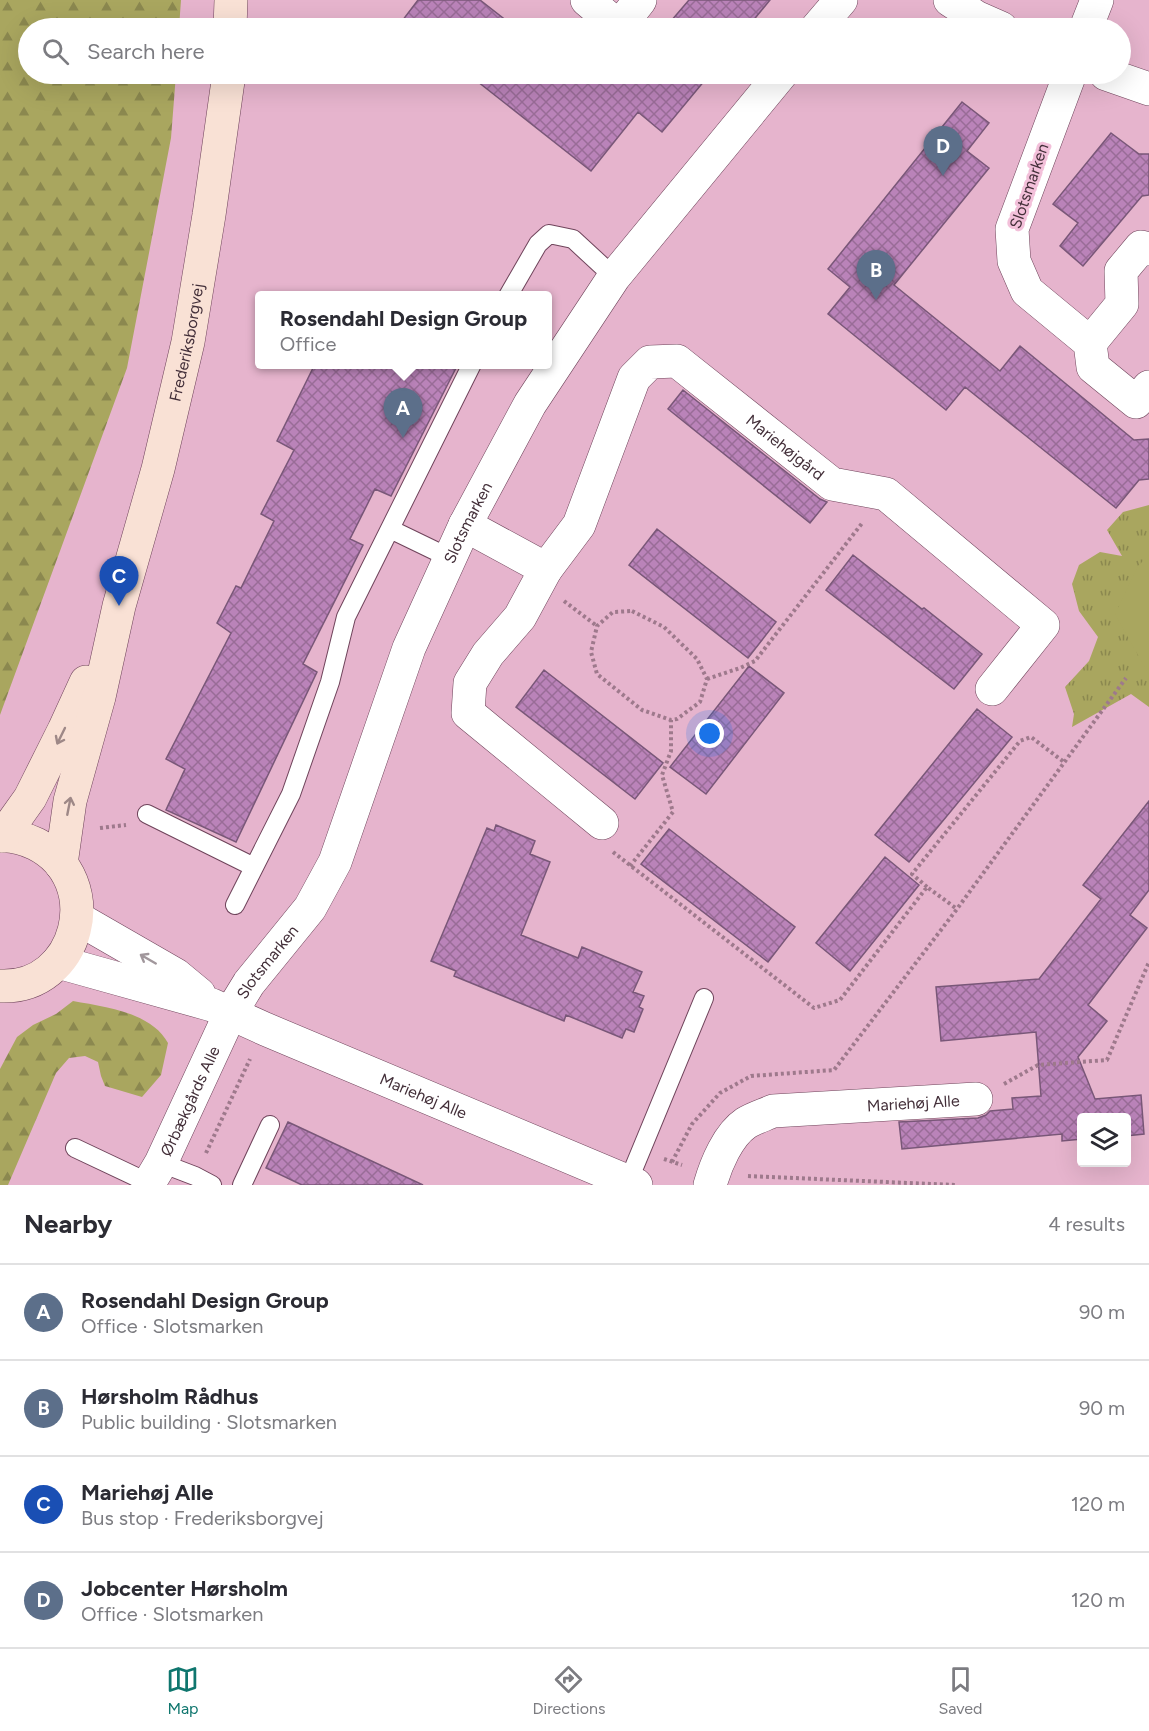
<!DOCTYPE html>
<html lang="en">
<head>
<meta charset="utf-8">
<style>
	body { margin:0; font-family:Figtree,sans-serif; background:#f7f7f7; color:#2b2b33 }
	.controls { position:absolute; right:18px; bottom:18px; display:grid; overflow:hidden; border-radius:6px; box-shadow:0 6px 24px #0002 }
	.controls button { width:54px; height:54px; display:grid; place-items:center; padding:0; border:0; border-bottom:2px solid #e1e1e2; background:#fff; color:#2b2b33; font:30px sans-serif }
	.you { position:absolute; left:710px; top:734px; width:21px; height:21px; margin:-15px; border:4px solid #fff; border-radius:50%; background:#1a73e8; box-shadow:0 0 0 9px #1a73e833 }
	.badge { display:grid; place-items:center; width:39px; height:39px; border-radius:50%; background:#0f766e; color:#fff; font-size:20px; font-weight:700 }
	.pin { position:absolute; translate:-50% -50px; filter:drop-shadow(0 2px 3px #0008) }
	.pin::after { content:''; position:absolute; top:32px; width:21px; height:18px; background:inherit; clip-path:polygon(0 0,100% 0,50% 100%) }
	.popup { position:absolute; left:255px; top:291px; width:297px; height:78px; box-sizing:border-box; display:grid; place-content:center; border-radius:6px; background:#fff; filter:drop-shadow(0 2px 4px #0005); font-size:20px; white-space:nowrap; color:#7c7c81 }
	.popup b { font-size:22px; color:#2b2b33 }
	.popup::after { content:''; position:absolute; left:50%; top:100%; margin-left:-12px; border:12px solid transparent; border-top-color:#fff }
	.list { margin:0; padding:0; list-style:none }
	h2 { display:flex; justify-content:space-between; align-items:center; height:78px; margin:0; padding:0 24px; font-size:26px }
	h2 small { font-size:20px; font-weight:400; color:#7c7c81 }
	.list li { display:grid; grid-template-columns:39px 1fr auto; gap:18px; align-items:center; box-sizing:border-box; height:96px; padding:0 24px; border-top:2px solid #e1e1e2 }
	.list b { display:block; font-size:22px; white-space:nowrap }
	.list p { margin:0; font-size:20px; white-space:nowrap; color:#7c7c81 }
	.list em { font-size:20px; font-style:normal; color:#7c7c81 }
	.icon { flex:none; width:33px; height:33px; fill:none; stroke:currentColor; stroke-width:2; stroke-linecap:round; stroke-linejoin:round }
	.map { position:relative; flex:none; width:1149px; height:1185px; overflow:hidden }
	.search { position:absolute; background:#fff; box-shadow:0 6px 24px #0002; left:18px; right:18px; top:18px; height:66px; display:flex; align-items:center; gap:15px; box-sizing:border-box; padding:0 21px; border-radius:33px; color:#7c7c81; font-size:22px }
	.sheet { height:462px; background:#fff }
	nav { display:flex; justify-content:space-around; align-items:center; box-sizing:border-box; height:84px; border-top:2px solid #e1e1e2; background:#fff; font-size:16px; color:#7c7c81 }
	nav a { display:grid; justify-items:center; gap:3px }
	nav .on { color:#0f766e }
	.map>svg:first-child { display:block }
	.grass { fill:url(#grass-tufts) }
	.forest { fill:url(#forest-firs) }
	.park { fill:#a9a65f }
	.building { fill:url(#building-cross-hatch); stroke:#795778; stroke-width:1.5 }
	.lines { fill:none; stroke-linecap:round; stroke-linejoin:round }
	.lane-casing { stroke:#6f445b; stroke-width:20 }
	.street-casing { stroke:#6f445b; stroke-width:34 }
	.secondary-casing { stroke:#6f445b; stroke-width:34 }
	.path { stroke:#9e798c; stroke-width:4; stroke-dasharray:3 3; stroke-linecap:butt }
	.lane { stroke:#fff; stroke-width:18 }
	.street { stroke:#fff; stroke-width:33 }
	.secondary { stroke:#f9e1d5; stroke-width:33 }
	.oneway { stroke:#9e8887 }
	.oneway2 { stroke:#a1979c }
	.labels { text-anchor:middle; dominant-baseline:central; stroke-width:6; stroke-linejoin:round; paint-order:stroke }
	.street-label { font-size:16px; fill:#432f39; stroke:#f3c0da }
</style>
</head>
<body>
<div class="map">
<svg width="1149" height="1185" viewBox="0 0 1149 1185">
	<defs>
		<pattern id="grass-tufts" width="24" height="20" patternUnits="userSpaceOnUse" patternTransform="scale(1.5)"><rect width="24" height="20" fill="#a9a65f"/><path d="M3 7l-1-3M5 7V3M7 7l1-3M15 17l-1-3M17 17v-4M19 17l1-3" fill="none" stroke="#8b884f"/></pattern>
		<pattern id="forest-firs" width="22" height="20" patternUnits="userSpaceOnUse" patternTransform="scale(1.5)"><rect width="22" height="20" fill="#a9a65f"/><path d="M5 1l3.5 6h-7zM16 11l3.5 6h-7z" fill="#8b884f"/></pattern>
		<pattern id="building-cross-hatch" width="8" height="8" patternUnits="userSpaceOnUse" patternTransform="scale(1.5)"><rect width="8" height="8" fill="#ba83b9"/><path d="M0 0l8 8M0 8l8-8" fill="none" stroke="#996c97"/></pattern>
	</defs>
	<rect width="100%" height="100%" fill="#e6b4cd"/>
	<path class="grass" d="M1149 505V707L1131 694 1072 727 1074 714 1065 687 1089 661 1098 637 1079 611 1072 584 1079 565 1100 552 1122 556 1107 530 1123 512Z"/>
	<path class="forest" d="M0 0H181L179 28H28V74H176L171 138 127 368 0 715Z
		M73 1001C105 1007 151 1012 168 1043L161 1075 142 1097 105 1086 101 1076 98 1062 85 1056 69 1058 56 1073 8 1185H0V1069L17 1037 33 1025 56 1014Z"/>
	<path class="park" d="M1149 555V675L1115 614 1138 566Z"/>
	<path class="building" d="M418 0H480L516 28H411L402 21Z
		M689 0H770L747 28H665Z
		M468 74H710L662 132 638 112 591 171Z
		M962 102 989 123 967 151 989 168 894 285 1000 371 1020 346 1134 440 1149 439V479L1139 480 1116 508 965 387 946 410 828 314 850 287 828 269Z
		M1111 133 1139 154H1149V195L1142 196 1083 266 1060 246 1078 223 1053 204Z
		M315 364H458L391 496 375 489 350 539 363 545 303 664 317 672 236 842 166 810 185 769 166 759 231 633 217 623 236 586 241 588 274 521 261 514 294 450 277 441Z
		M683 390 820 499 827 502 810 523 668 409Z
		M657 529 776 622 748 658 629 565Z
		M853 555 922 609 924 608 982 654 954 689 826 590Z
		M749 666 784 693 706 794 670 767Z
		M544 670 663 763 635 799 516 707Z
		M977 709 1012 737 909 862 875 835Z
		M1149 801V890L1130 915 1147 928 1088 1005 1107 1021 1078 1057 1095 1099 1141 1095 1144 1134 1126 1136V1118H1082V1139L1062 1141V1134L902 1149 899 1122 978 1118 986 1115 990 1111 1013 1109 1012 1098 1041 1096 1036 1032 941 1041 936 987 1039 979 1101 899 1083 885Z
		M496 825 535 841 530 854 550 862 521 935 578 958 582 947 642 972 633 992 644 996 639 1007 643 1009 634 1032 626 1029 622 1038 566 1015 564 1021 454 976 456 971 431 961 487 828 494 831Z
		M669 829 795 927 768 962 641 864Z
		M885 857 919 885 850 971 816 943Z
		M288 1122 423 1185H302L266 1168Z"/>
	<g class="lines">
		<g class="lane-casing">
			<path id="lane" d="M508 296 538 244 549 234 573 239 614 277
				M390 529 450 558
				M147 814 254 867
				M235 905 291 794 330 682 346 617 472 364
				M75 1148 149 1183
				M161 1163 195 1176 212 1185
				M628 1182 704 998
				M242 1185 270 1125"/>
		</g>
		<g class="street-casing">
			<g id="street">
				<path d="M587 0 619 27 640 0"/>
				<path d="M950 0 976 17 1001 28"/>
				<path d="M817 28 841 0"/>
				<path d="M1086 28 1097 0"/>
				<path d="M1070 74 1012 229 1014 261 1027 291 1090 343 1093 367 1136 402 1149 387"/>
				<path d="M1106 74 1149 89"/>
				<path d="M1090 343 1122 304 1121 271 1141 247 1149 249"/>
				<path d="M465 525 546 569 520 617 488 654 470 683 468 713 602 823"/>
				<path id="s1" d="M546 569 579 525 634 378 650 362 677 361 832 484 886 494 1043 625 992 689"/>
				<path d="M77 918 176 975 199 994"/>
				<path id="s2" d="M58 962 212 1005 265 1029 636 1185"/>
				<path id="s3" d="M148 1185 161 1163 230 1014 249 983 310 908 335 862 409 648 465 525 530 404 614 277 781 74"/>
				<path id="s4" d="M710 1185C716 1164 728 1135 746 1123 754 1118 764 1115 773 1111L976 1099"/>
			</g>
		</g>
		<g class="secondary-casing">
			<g id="secondary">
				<path d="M230 28 231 0"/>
				<path d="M0 836C12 835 25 839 36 844 107 880 79 990 0 986"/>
				<path d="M3 836 30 798 64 730 86 682"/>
				<path id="s5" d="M61 864 70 801 99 697 119 606 158 469 188 342 209 215 229 74"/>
			</g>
		</g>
		<path class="path" d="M564 601 597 626
			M632 611 664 627 697 659 707 679 700 702 677 719 671 720 642 710 597 674 591 652 597 626 613 612Z
			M707 679 740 668 755 661 863 522
			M100 828 126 825
			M613 852 814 1008 840 1000 927 887 957 909
			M630 866 673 812 662 775 671 751V720
			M927 887 912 874 1020 741 1031 737 1064 762
			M1004 1084 1038 1065 1107 1060 1149 962
			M206 1153 250 1059
			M664 1159 682 1165
			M672 1162 692 1124 720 1093 751 1076 834 1070 957 909 1126 678
			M748 1176 955 1185"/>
		<use href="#lane" class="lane"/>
		<use href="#street" class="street"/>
		<use href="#secondary" class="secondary"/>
	</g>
	<defs><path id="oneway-shaft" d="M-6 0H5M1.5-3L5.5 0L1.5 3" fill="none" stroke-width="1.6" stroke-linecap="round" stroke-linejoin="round" transform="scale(1.5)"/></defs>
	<g class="oneway">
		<use href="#oneway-shaft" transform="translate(61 736) rotate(116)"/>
		<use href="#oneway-shaft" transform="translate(69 806) rotate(-79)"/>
	</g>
	<use class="oneway2" href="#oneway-shaft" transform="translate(148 959) rotate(-150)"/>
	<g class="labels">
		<g class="street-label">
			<text transform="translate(1029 186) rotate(-71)">Slotsmarken</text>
			<text stroke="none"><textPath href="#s5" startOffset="537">Frederiksborgvej</textPath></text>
			<text stroke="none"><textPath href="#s1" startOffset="400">Mariehøjgård</textPath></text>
			<text stroke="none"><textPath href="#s3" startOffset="740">Slotsmarken</textPath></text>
			<text stroke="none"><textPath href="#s3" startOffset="254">Slotsmarken</textPath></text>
			<text stroke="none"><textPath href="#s2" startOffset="390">Mariehøj Alle</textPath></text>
			<text stroke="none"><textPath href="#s3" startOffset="94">Ørbækgårds Alle</textPath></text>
			<text stroke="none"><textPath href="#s4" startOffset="243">Mariehøj Alle</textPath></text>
		</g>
	</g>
</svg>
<div class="controls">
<button><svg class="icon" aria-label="layers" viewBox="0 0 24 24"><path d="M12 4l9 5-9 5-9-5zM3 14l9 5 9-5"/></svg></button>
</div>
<div class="you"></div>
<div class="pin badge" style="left:403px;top:438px;background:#5c6f8a">A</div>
<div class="popup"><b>Rosendahl Design Group</b>Office</div>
<div class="pin badge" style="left:876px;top:300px;background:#5c6f8a">B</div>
<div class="pin badge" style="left:119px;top:606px;background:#1a4fb4">C</div>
<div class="pin badge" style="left:943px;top:176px;background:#5c6f8a">D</div>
<div class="search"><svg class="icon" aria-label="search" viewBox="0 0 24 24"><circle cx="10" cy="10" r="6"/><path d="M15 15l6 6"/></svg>Search here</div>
</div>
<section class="sheet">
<h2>Nearby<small>4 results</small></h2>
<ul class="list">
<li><span class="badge" style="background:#5c6f8a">A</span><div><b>Rosendahl Design Group</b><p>Office · Slotsmarken</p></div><em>90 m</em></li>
<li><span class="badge" style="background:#5c6f8a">B</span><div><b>Hørsholm Rådhus</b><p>Public building · Slotsmarken</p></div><em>90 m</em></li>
<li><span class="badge" style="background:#1a4fb4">C</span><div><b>Mariehøj Alle</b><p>Bus stop · Frederiksborgvej</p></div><em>120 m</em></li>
<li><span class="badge" style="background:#5c6f8a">D</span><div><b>Jobcenter Hørsholm</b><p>Office · Slotsmarken</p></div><em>120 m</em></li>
</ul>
</section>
<nav>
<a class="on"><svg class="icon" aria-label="map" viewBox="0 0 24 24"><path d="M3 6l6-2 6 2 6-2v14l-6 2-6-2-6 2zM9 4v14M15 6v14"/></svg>Map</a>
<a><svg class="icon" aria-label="directions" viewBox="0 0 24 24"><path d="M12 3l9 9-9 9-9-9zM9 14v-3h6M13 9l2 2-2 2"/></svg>Directions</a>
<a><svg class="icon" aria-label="saved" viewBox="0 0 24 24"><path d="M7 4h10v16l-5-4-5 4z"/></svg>Saved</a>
</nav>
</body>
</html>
